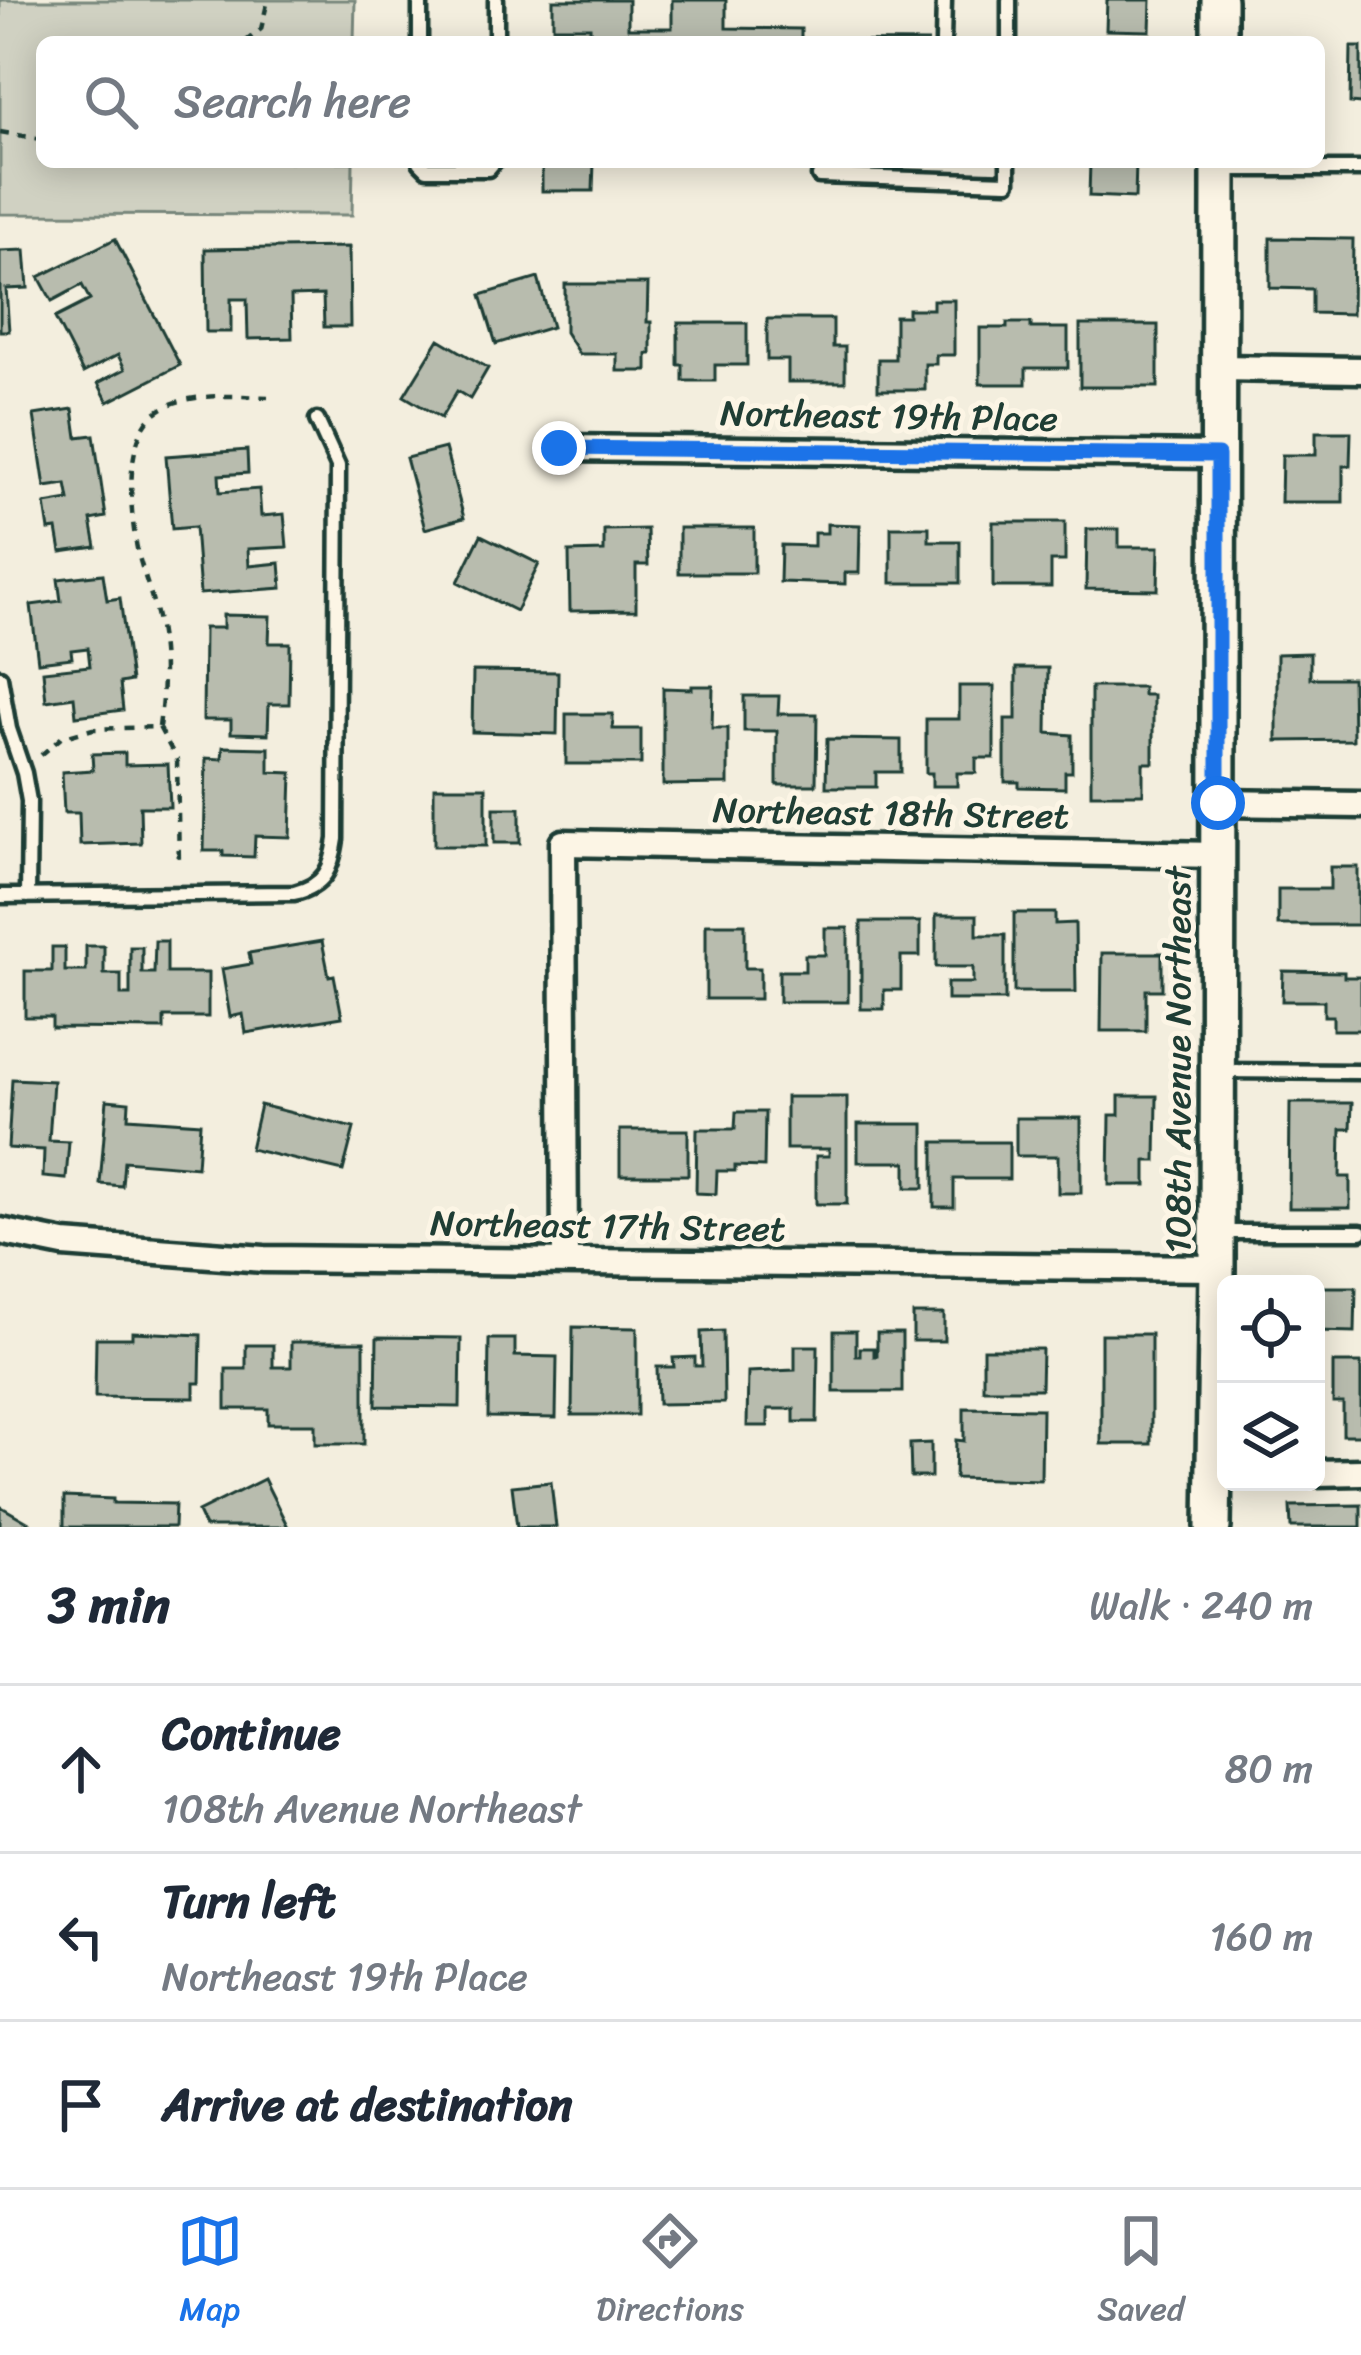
<!DOCTYPE html>
<html lang="en">
<head>
<meta charset="utf-8">
<style>
	body { margin:0; font-family:Sriracha,sans-serif; background:#f2f2f3; color:#1f2937 }
	.controls { position:absolute; right:36px; bottom:36px; display:grid; overflow:hidden; border-radius:18px; box-shadow:0 6px 30px #0003 }
	.controls button { width:108px; height:108px; display:grid; place-items:center; padding:0; border:0; border-bottom:3px solid #e0e1e3; background:#fff; color:#1f2937; font:60px sans-serif }
	.stop { position:absolute; width:36px; height:36px; margin:-27px; border:9px solid #1a73e8; border-radius:50%; background:#fff }
	.stop.end { background:#1a73e8; border-color:#fff; box-shadow:0 3px 12px #0008 }
	.list { margin:0; padding:0; list-style:none }
	h2 { display:flex; justify-content:space-between; align-items:center; height:156px; margin:0; padding:0 48px; font-size:51px }
	h2 small { font-size:39px; font-weight:400; color:#747a83 }
	.list li { display:grid; grid-template-columns:78px 1fr auto; gap:36px; align-items:center; box-sizing:border-box; height:168px; padding:0 48px; border-top:3px solid #e0e1e3 }
	.list b { display:block; font-size:45px; white-space:nowrap }
	.list p { margin:0; font-size:39px; white-space:nowrap; color:#747a83 }
	.list em { font-size:39px; font-style:normal; color:#747a83 }
	.icon { flex:none; width:66px; height:66px; fill:none; stroke:currentColor; stroke-width:2; stroke-linecap:round; stroke-linejoin:round }
	.map { position:relative; flex:none; width:1361px; height:1527px; overflow:hidden }
	.search { position:absolute; background:#fff; box-shadow:0 6px 30px #0003; left:36px; right:36px; top:36px; height:132px; display:flex; align-items:center; gap:30px; box-sizing:border-box; padding:0 42px; border-radius:18px; color:#747a83; font-size:45px }
	.sheet { height:660px; background:#fff }
	nav { display:flex; justify-content:space-around; align-items:center; box-sizing:border-box; height:168px; border-top:3px solid #e0e1e3; background:#fff; font-size:33px; color:#747a83 }
	nav a { display:grid; justify-items:center; gap:6px }
	nav .on { color:#1a73e8 }
	.map>svg:first-child { display:block }
	.green { fill:#d0d1c2; stroke:#78877b; stroke-width:3 }
	.building { fill:#b8bcae; stroke:#1f3d34; stroke-width:3 }
	.lines { fill:none; stroke-linecap:round; stroke-linejoin:round }
	.service-casing { stroke:#1f3d34; stroke-width:21 }
	.minor-casing { stroke:#1f3d34; stroke-width:33 }
	.secondary-casing { stroke:#1f3d34; stroke-width:42 }
	.path { stroke:#1f3d34; stroke-width:4.5; stroke-dasharray:9 9; stroke-linecap:butt }
	.service { stroke:#fcf5e5; stroke-width:12 }
	.minor { stroke:#fcf5e5; stroke-width:24 }
	.secondary { stroke:#fcf5e5; stroke-width:33 }
	.route { stroke:#1a73e8; stroke-width:15 }
	.labels { text-anchor:middle; dominant-baseline:central; stroke-width:10; stroke-linejoin:round; paint-order:stroke }
	.street-label { font-size:36px; fill:#1f3d34; stroke:#fcf5e5 }
</style>
</head>
<body>
<div class="map">
<svg width="1361" height="1527" viewBox="0 0 1361 1527">
	<rect width="100%" height="100%" fill="#f3eede"/>
	<filter id="ink" filterUnits="userSpaceOnUse"><feTurbulence type="fractalNoise" baseFrequency=".00833" numOctaves="2"/><feDisplacementMap in="SourceGraphic" scale="24" xChannelSelector="R" yChannelSelector="G"/><feConvolveMatrix kernelMatrix="1 2 1 2 8 2 1 2 1" color-interpolation-filters="sRGB"/></filter>
	<g filter="url(#ink)">
		<path class="green" d="M0 0H355L354 42H42V162H353L352 215 0 214Z"/>
		<path class="building" d="M553 0H628V28H672V0H726V28L801 29V41L929 42H590V27H553Z
			M1107 0H1151L1150 31 1106 30Z
			M1351 47H1361V104L1350 103Z
			M542 162H594L593 191H542Z
			M1090 162H1136L1135 198 1089 196Z
			M1270 238 1353 239 1352 314 1312 313V289L1270 288Z
			M115 239 180 365 108 402 98 383 125 369 118 355 83 373 55 318 90 300 82 285 52 301 39 277Z
			M349 247 350 327H324L323 295 291 296 292 338 248 339 247 299H231V332H206L205 249Z
			M25 250 28 288 6 289 9 331H0V251Z
			M538 278 552 327 496 344 481 295Z
			M565 284H648L647 322H651V354H647V371H617V354H579L565 332Z
			M933 300H954V355H936V364H925V390H878V359H895V316H908V309H933Z
			M767 319H833V347H845V382H788V360H767Z
			M678 323H747V365H715V381H683V365H678Z
			M1007 323H1031V328H1068V368H1026V384H980V328H1007Z
			M1080 325H1158V387H1080Z
			M439 339 488 368 470 399 457 391 441 418 404 396Z
			M73 409 77 437 94 435 106 517 91 520 96 547 61 552 57 529 49 530 45 504 69 500 66 484 45 487 34 415Z
			M1316 432H1351L1350 466H1343V502H1281L1282 455H1316Z
			M445 448 464 518 425 529 406 458Z
			M247 450 248 473 219 475 220 492 259 489 261 516 284 514 287 547 248 549 249 566 280 563 282 588 200 594 195 527 172 529 166 456Z
			M993 522H1065V561H1051V587H993Z
			M827 524 860 525 859 573H845V584L780 582 781 545 814 546V533H827Z
			M891 527H929V541H960V583H891Z
			M679 528H754V573H679Z
			M647 529 648 565H636V610L570 611 569 552 604 551V530Z
			M1087 529H1119V547H1159L1158 590 1086 589Z
			M481 535 539 564 516 611 458 582Z
			M103 574 107 600 120 598 131 681 120 683 123 710 76 716 74 697 46 701 43 671 90 666 88 648 71 650 72 658 38 662 31 605 61 601 58 579Z
			M223 615 270 616 269 643H290L289 704H269L268 734 231 733V720H203L204 628H223Z
			M1310 653V678H1352L1353 740 1277 741V654Z
			M1016 668H1048L1047 733 1072 735V772H1065V788L1019 787V782H1005V719H1016Z
			M473 671 558 672 557 734 472 732Z
			M692 686H713L712 728H728V784L663 785V688L692 689Z
			M959 686H994V758H976V773H957V786H932V773H926V719H959Z
			M1091 687H1143V695H1153V763H1143V794H1091Z
			M744 696H779L778 714H817L816 785H777V731H744Z
			M566 714H613V729H641V764H566Z
			M827 739 901 740V772H876V787H826Z
			M223 747 269 748V772L292 773 290 837 255 836 254 857 223 856V851H204L206 758 222 759Z
			M125 753V765L168 764 170 807H140L141 843 80 845 79 813H64L62 772 93 770 92 754Z
			M434 787H486V846H434Z
			M494 808H520V843H494Z
			M1330 867H1358V925H1278V889H1330Z
			M1014 913H1055V924L1075 923 1076 992H1014Z
			M936 915H977V935H1005V1000H947V983H973V967H936Z
			M861 922H920V956H901V990H884V1009H861Z
			M706 924H745V968H760V999H706Z
			M825 928H848V1002H779V971H805V955H825Z
			M155 941H167V973H208V1017H164V1029L52 1028V1017H25V971H52V947H65V971H86V946H104V974H121V995H130V947H142V973H154Z
			M322 941 329 976 334 975 342 1017 246 1033 243 1014 230 1017 222 969 251 964 249 953Z
			M1102 953H1162V990H1146V1031H1101Z
			M1283 971 1344 972V977H1361V1030H1333V1016H1324V1001H1282Z
			M12 1079 53 1081 49 1141 69 1142 66 1179 43 1177 44 1150 8 1148Z
			M1119 1096H1157L1156 1161H1146V1185H1109L1110 1115H1119Z
			M786 1097H847V1204H816V1156H829V1149H786Z
			M107 1100 129 1102 128 1118 200 1123 197 1167 124 1161 122 1186 100 1184Z
			M1290 1103H1352L1351 1129H1341L1340 1177H1350V1208H1289Z
			M260 1105 354 1128 343 1171 250 1149Z
			M736 1112H765L764 1167 735 1166V1171H717L716 1194 696 1193 697 1129H735Z
			M1016 1118H1081V1193H1058V1156H1016Z
			M858 1124H924V1188H906V1162H858Z
			M620 1130H688V1175H620Z
			M934 1142H1009V1179H954V1207H934Z
			M1316 1287H1356L1355 1332 1316 1331Z
			M913 1314H944V1341H913Z
			M573 1327 637 1328V1415H572Z
			M723 1331 724 1403 658 1404 657 1367H674L673 1358 695 1357V1366H702L701 1332Z
			M834 1331H856V1356H860V1348H874V1356H877V1333H902V1392H834Z
			M132 1332 201 1335 200 1383H194V1398L95 1397 96 1338H132Z
			M1101 1334H1151V1444H1101Z
			M377 1337 461 1338 460 1407 376 1406Z
			M489 1339H515V1356L557 1357 556 1418 488 1417Z
			M291 1342H364V1444H315V1424H268V1409H226V1369H246V1345H273V1367H291Z
			M795 1346H818L817 1422H794V1409H768V1426H747L748 1372 795 1370Z
			M983 1349H1042L1041 1389H983Z
			M1333 1363H1361V1435H1343V1403H1333Z
			M964 1408 1042 1409 1041 1480 955 1478 956 1440 964 1441Z
			M931 1443V1477H911L910 1444Z
			M264 1479 288 1527H205L198 1512Z
			M551 1482 556 1527H517L512 1486Z
			M64 1497 113 1499V1503L175 1504 174 1527H64Z
			M1361 1505V1527H1291L1290 1506Z
			M0 1506 36 1527H0Z"/>
		<g class="lines">
			<g class="service-casing">
				<path id="service" d="M420 42V0
					M496 42V0
					M943 42 944 0
					M1009 42V0
					M420 162 427 169H488L494 162
					M1224 169H1361
					M819 176 1008 182V162
					M0 677 9 729 24 773 29 801 28 896
					M0 896 294 893C325 886 332 868 336 839L338 466 317 420
					M1218 1071 1361 1072
					M1218 1232H1361"/>
			</g>
			<g class="minor-casing">
				<path id="minor" d="M1218 368 1361 370
					M559 448 1218 455
					M1218 803 1361 805
					M0 1231 64 1244 264 1259 1217 1268
					M565 1262 563 843 1218 855
					M1316 1473 1361 1472"/>
			</g>
			<g class="secondary-casing">
				<path id="secondary" d="M1219 0V42
					M1213 1527 1217 1268 1219 162"/>
			</g>
			<path class="path" d="M245 42 261 29 268 0
				M0 132 42 139
				M159 727C163 696 165 665 160 634 156 605 145 580 138 553 130 517 124 445 151 417 175 391 235 396 268 397
				M41 755 61 738 93 729 159 727 177 760 179 865"/>
			<use href="#service" class="service"/>
			<use href="#minor" class="minor"/>
			<use href="#secondary" class="secondary"/>
		</g>
	</g>
	<g class="lines" filter="url(#ink)">
		<path class="route" d="M559 448 1218 455V803"/>
	</g>
	<g class="labels">
		<g class="street-label">
			<text transform="translate(889 416) rotate(1)">Northeast 19th Place</text>
			<text transform="translate(891 813) rotate(1)">Northeast 18th Street</text>
			<text transform="translate(1178 1060) rotate(-90)">108th Avenue Northeast</text>
			<text transform="translate(608 1226) rotate(1)">Northeast 17th Street</text>
		</g>
	</g>
</svg>
<div class="controls">
<button><svg class="icon" aria-label="locate" viewBox="0 0 24 24"><circle cx="12" cy="12" r="6"/><path d="M12 2v4M12 18v4M2 12h4M18 12h4"/></svg></button>
<button><svg class="icon" aria-label="layers" viewBox="0 0 24 24"><path d="M12 4l9 5-9 5-9-5zM3 14l9 5 9-5"/></svg></button>
</div>
<div class="stop" style="left:1218px;top:803px"></div>
<div class="stop end" style="left:559px;top:448px"></div>
<div class="search"><svg class="icon" aria-label="search" viewBox="0 0 24 24"><circle cx="10" cy="10" r="6"/><path d="M15 15l6 6"/></svg>Search here</div>
</div>
<section class="sheet">
<h2>3 min<small>Walk · 240 m</small></h2>
<ul class="list">
<li><svg class="icon" aria-label="ahead" viewBox="0 0 24 24"><path d="M12 20V5M6 11l6-6 6 6"/></svg><div><b>Continue</b><p>108th Avenue Northeast</p></div><em>80 m</em></li>
<li><svg class="icon" aria-label="left" viewBox="0 0 24 24"><path d="M17 20v-9H6M10 6l-5 5 5 5"/></svg><div><b>Turn left</b><p>Northeast 19th Place</p></div><em>160 m</em></li>
<li><svg class="icon" aria-label="arrive" viewBox="0 0 24 24"><path d="M6 21V4h12l-3 4 3 4H6"/></svg><div><b>Arrive at destination</b></div></li>
</ul>
</section>
<nav>
<a class="on"><svg class="icon" aria-label="map" viewBox="0 0 24 24"><path d="M3 6l6-2 6 2 6-2v14l-6 2-6-2-6 2zM9 4v14M15 6v14"/></svg>Map</a>
<a><svg class="icon" aria-label="directions" viewBox="0 0 24 24"><path d="M12 3l9 9-9 9-9-9zM9 14v-3h6M13 9l2 2-2 2"/></svg>Directions</a>
<a><svg class="icon" aria-label="saved" viewBox="0 0 24 24"><path d="M7 4h10v16l-5-4-5 4z"/></svg>Saved</a>
</nav>
</body>
</html>
